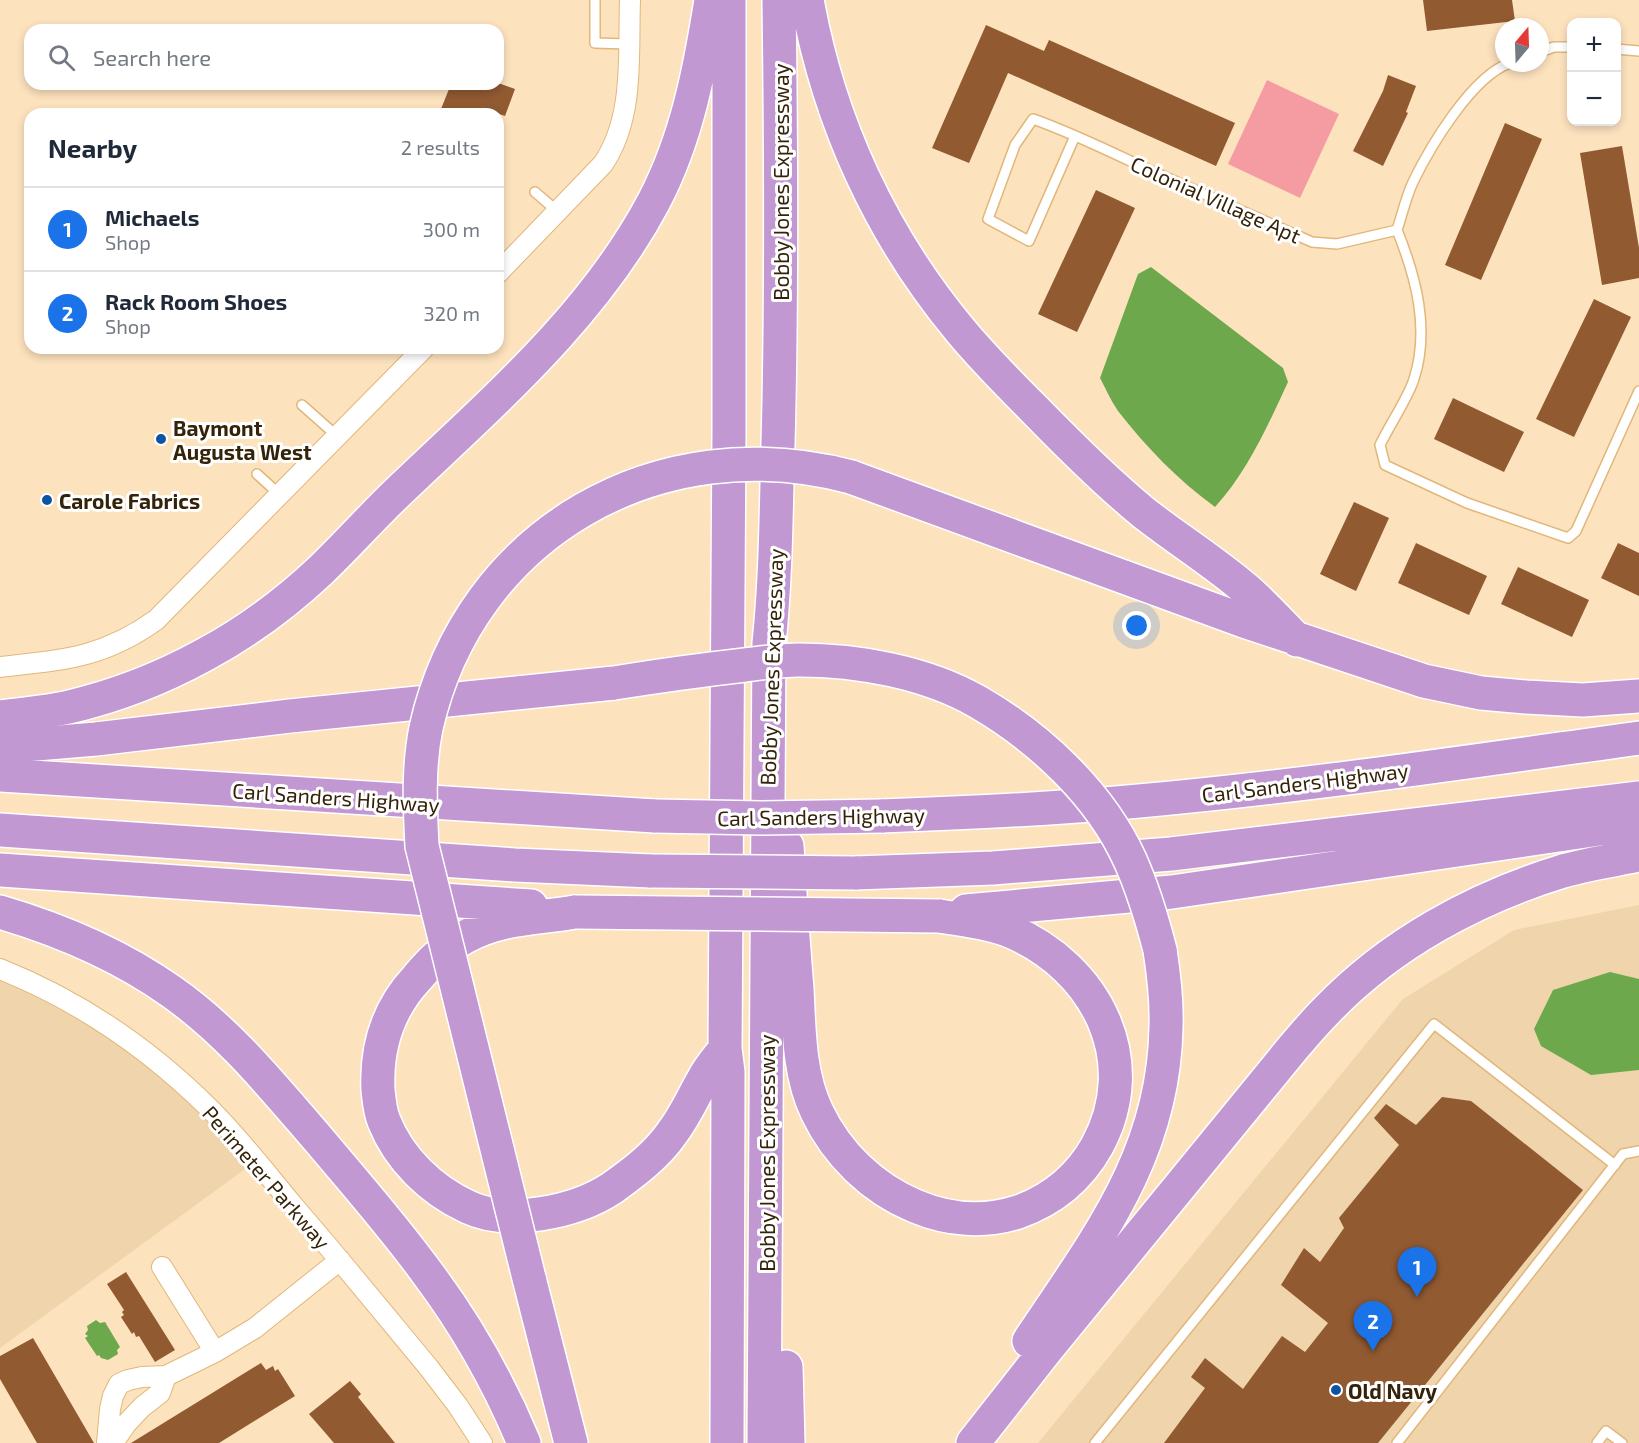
<!DOCTYPE html>
<html lang="en">
<head>
<meta charset="utf-8">
<style>
	body { margin:0; font-family:"Exo 2",sans-serif; background:#f6f6f7; color:#1f2937 }
	.controls { position:absolute; right:18px; top:18px; display:grid; overflow:hidden; border-radius:12px; box-shadow:0 3px 9px #0003 }
	.controls button { width:54px; height:54px; display:grid; place-items:center; padding:0; border:0; border-bottom:2px solid #e0e1e3; background:#fff; color:#1f2937; font:30px sans-serif }
	.compass { position:absolute; left:1495px; top:18px; width:54px; height:54px; border-radius:50%; background:#fff; box-shadow:0 3px 9px #0003; rotate:19deg }
	.you { position:absolute; left:1137px; top:626px; width:21px; height:21px; margin:-15px; border:4px solid #fff; border-radius:50%; background:#1a73e8; box-shadow:0 0 0 9px #1a73e833 }
	.badge { display:grid; place-items:center; width:39px; height:39px; border-radius:50%; background:#1a73e8; color:#fff; font-size:20px; font-weight:700 }
	.pin { position:absolute; translate:-50% -50px; filter:drop-shadow(0 2px 3px #0008) }
	.pin::after { content:''; position:absolute; top:32px; width:21px; height:18px; background:inherit; clip-path:polygon(0 0,100% 0,50% 100%) }
	.list { margin:0; padding:0; list-style:none }
	h2 { display:flex; justify-content:space-between; align-items:center; height:78px; margin:0; padding:0 24px; font-size:26px }
	h2 small { font-size:20px; font-weight:400; color:#747a83 }
	.list li { display:grid; grid-template-columns:39px 1fr auto; gap:18px; align-items:center; box-sizing:border-box; height:84px; padding:0 24px; border-top:2px solid #e0e1e3 }
	.list b { display:block; font-size:22px; white-space:nowrap }
	.list p { margin:0; font-size:20px; white-space:nowrap; color:#747a83 }
	.list em { font-size:20px; font-style:normal; color:#747a83 }
	.icon { flex:none; width:33px; height:33px; fill:none; stroke:currentColor; stroke-width:2; stroke-linecap:round; stroke-linejoin:round }
	.map { position:relative; flex:none; width:1639px; height:1443px; overflow:hidden }
	.search { position:absolute; background:#fff; box-shadow:0 3px 9px #0003; left:24px; top:24px; width:480px; height:66px; display:flex; align-items:center; gap:15px; box-sizing:border-box; padding:0 21px; border-radius:18px; color:#747a83; font-size:22px }
	.panel { position:absolute; background:#fff; box-shadow:0 3px 9px #0003; left:24px; top:108px; width:480px; height:246px; border-radius:18px }
	.map>svg:first-child { display:block }
	.built { fill:#efd4ac }
	.green { fill:#f49ca1 }
	.water { fill:#6da94c }
	.building { fill:#915a31 }
	.lines { fill:none; stroke-linecap:round; stroke-linejoin:round }
	.service-casing { stroke:#e1b77a; stroke-width:12 }
	.minor-casing { stroke:#e1b77a; stroke-width:22 }
	.motorway-casing { stroke:#fff; stroke-width:36 }
	.service { stroke:#fff; stroke-width:9 }
	.minor { stroke:#fff; stroke-width:20 }
	.motorway { stroke:#c298d3; stroke-width:33 }
	.motorway-bridge-casing { stroke:#fff; stroke-width:36; stroke-linecap:butt }
	.motorway-bridge { stroke:#c298d3; stroke-width:33 }
	.poi-dot { fill:#0d53a3; stroke:#fff; stroke-width:2 }
	.labels { text-anchor:middle; dominant-baseline:central; stroke-width:6; stroke-linejoin:round; paint-order:stroke }
	.street-label { font-size:21px; fill:#342309; stroke:#fff }
	.poi-label { font-size:21px; font-weight:bold; fill:#342309; stroke:#fff; text-anchor:start }
</style>
</head>
<body>
<div class="map">
<svg width="1639" height="1443" viewBox="0 0 1639 1443">
	<rect width="100%" height="100%" fill="#fde2be"/>
	<path class="built" d="M1639 905V1443H1038L1403 999 1514 930Z
		M0 972 108 1025 256 1161 0 1348Z"/>
	<path class="green" d="M1267 80 1339 114 1300 198 1228 164Z"/>
	<path class="water" d="M1151 267 1283 368 1288 382C1268 425 1248 471 1215 507 1178 480 1146 447 1118 411 1111 401 1106 389 1100 378L1138 274Z
		M1610 972 1639 979V1070L1591 1075 1541 1046 1534 1029 1553 990Z
		M96 1320 100 1323 105 1322 120 1347 117 1350 118 1354 108 1360 101 1358 99 1355 97 1356 85 1338 88 1336 85 1334 88 1330 87 1326Z"/>
	<path class="building" d="M1423 0H1512L1515 21 1427 31Z
		M986 25 1044 51 1049 40 1235 123 1216 166 1008 73 969 163 932 148Z
		M1388 75 1416 86 1406 112 1408 113 1383 166 1353 151 1383 91Z
		M451 84H501L515 89 505 116 482 108 480 114H439Z
		M1505 123 1542 139 1481 280 1445 265Z
		M1622 146 1639 248V278L1602 285 1580 153Z
		M1096 190 1135 208 1077 332 1038 314Z
		M1594 299 1631 317 1574 437 1536 419Z
		M1453 398 1524 432 1504 472 1434 439Z
		M1354 502 1389 518 1356 591 1320 574Z
		M1416 543 1487 576 1469 615 1398 583Z
		M1618 543 1639 553V596L1601 578Z
		M1518 567 1589 600 1572 637 1501 604Z
		M1442 1097 1471 1101 1583 1190 1378 1443H1164L1205 1388 1191 1377 1205 1358 1243 1389 1282 1336 1305 1352 1328 1323 1281 1285 1304 1248 1320 1262 1344 1228 1339 1218 1399 1145 1374 1118 1386 1104 1416 1125Z
		M126 1272 175 1350 155 1362 139 1336 136 1337 134 1332 132 1334 121 1317 124 1315 122 1312 124 1310 107 1284Z
		M33 1338 94 1443H37L0 1379V1356Z
		M261 1363 266 1370 273 1366 275 1371 278 1369 295 1396 219 1443H131Z
		M350 1381 361 1394 358 1397 395 1443H334L309 1414Z"/>
	<g class="lines">
		<g class="service-casing">
			<path id="service" d="M595 0V43L628 44
				M1616 49 1639 51
				M1540 52 1554 47H1572
				M1075 136 1029 241 988 219 1015 145 1033 119C1070 132 1107 150 1143 167 1199 192 1256 217 1312 242L1337 244 1397 230C1402 215 1406 197 1413 182 1430 147 1472 76 1510 63
				M535 192 558 212
				M1397 230C1416 277 1430 329 1414 379 1408 398 1389 426 1380 445L1385 465 1467 503 1568 538 1576 531 1639 391
				M302 405 337 436
				M257 474 280 495
				M1095 1443 1434 1024 1615 1165
				M1397 1443 1623 1154 1639 1151
				M1597 1443 1606 1431 1622 1443"/>
		</g>
		<g class="minor-casing">
			<path id="minor" d="M498 273 603 164C635 117 628 54 630 0
				M0 667C63 660 103 658 156 620L424 348
				M0 969C80 1001 150 1049 211 1110 242 1141 269 1177 297 1210 342 1262 385 1315 429 1368L458 1406 482 1443
				M162 1267 215 1352
				M107 1443 110 1409 113 1396 119 1384 128 1380 142 1377 166 1376 215 1352 255 1328 340 1260
				M113 1443 126 1424 142 1407 160 1393 166 1376"/>
		</g>
		<g class="motorway-casing">
			<path id="motorway" d="M807 0C829 122 881 235 960 330 983 358 1009 384 1035 410 1070 446 1105 481 1144 513 1176 538 1211 560 1242 586 1262 602 1279 622 1297 640
				M851 477 1244 621 1424 681 1481 693 1526 697 1583 700 1639 696
				M0 717C23 714 47 712 69 707 116 696 162 678 204 655 247 632 286 603 321 570 347 545 371 518 396 494 490 404 593 317 654 201 687 138 700 69 711 0
				M0 747 96 739 290 716 614 683
				M0 775 655 816
				M881 816C967 813 1053 809 1139 801 1306 786 1473 761 1639 738
				M0 830 515 865 651 871
				M787 846C790 894 793 942 797 989 799 1030 799 1075 817 1112 837 1154 872 1188 915 1206 948 1220 984 1223 1018 1212 1052 1200 1079 1178 1097 1146 1144 1060 1096 967 1010 931 988 922 963 920 939 916
				M0 870 531 906
				M855 873 993 868 1171 854 1639 798
				M966 911 1172 892 1639 823
				M0 912C61 930 120 955 172 992 230 1033 273 1087 319 1140 356 1184 394 1227 428 1274 467 1326 499 1383 524 1443
				M575 912C536 919 502 917 465 937 447 946 430 962 417 978 388 1009 376 1048 378 1090 379 1100 380 1112 384 1121 399 1159 431 1190 468 1207 508 1226 576 1212 612 1188 633 1173 657 1155 672 1133 685 1116 693 1097 704 1078 709 1068 718 1058 725 1049
				M529 1278 571 1443
				M1029 1341C1096 1240 1164 1155 1166 1027 1167 1001 1164 976 1160 950
				M786 1367 788 1443
				M727 1443 728 1072 725 1049 729 432V0
				M764 1443 769 643C776 577 776 511 778 444 782 296 781 148 779 0
				M973 1443 1046 1350 1292 1049C1303 1036 1314 1023 1326 1011 1390 944 1475 898 1563 871 1588 864 1614 860 1639 855"/>
		</g>
		<use href="#service" class="service"/>
		<use href="#minor" class="minor"/>
		<use href="#motorway" class="motorway"/>
		<g class="motorway-bridge-casing">
			<path id="motorway-bridge" d="M614 683C658 676 701 670 745 665 762 663 781 660 799 660 857 660 926 672 978 702 1040 738 1100 794 1130 860 1143 889 1152 919 1160 950
				M655 816 761 818 881 816
				M651 871 855 873
				M575 912 939 916
				M529 1278 422 846C420 807 418 767 426 728 470 532 659 426 851 477"/>
		</g>
		<use href="#motorway-bridge" class="motorway-bridge"/>
	</g>
	<g class="poi-dot">
		<circle cx="161" cy="439" r="6"/>
		<circle cx="47" cy="500" r="6"/>
		<circle cx="1336" cy="1390" r="6"/>
	</g>
	<g class="labels">
		<g class="street-label">
			<text transform="translate(780 182) rotate(-90)">Bobby Jones Expressway</text>
			<text transform="translate(1216 199) rotate(24)">Colonial Village Apt</text>
			<text transform="translate(771 667) rotate(-88)">Bobby Jones Expressway</text>
			<text transform="translate(1305 782) rotate(-7)">Carl Sanders Highway</text>
			<text transform="translate(336 797) rotate(4)">Carl Sanders Highway</text>
			<text transform="translate(821 816) rotate(-1)">Carl Sanders Highway</text>
			<text transform="translate(766 1153) rotate(-90)">Bobby Jones Expressway</text>
			<text transform="translate(267 1177) rotate(49)">Perimeter Parkway</text>
		</g>
		<g class="poi-label">
			<text x="173" y="427">Baymont<tspan x="173" dy="24">Augusta West</tspan></text>
			<text x="59" y="500">Carole Fabrics</text>
			<text x="1348" y="1390">Old Navy</text>
		</g>
	</g>
</svg>
<div class="controls">
<button>+</button>
<button>−</button>
</div>
<svg class="compass" viewBox="-18 -18 36 36"><path d="M0-13l5 13h-10z" fill="#e53935"/><path d="M0 13l5-13h-10z" fill="#747a83"/></svg>
<div class="you"></div>
<div class="pin badge" style="left:1417px;top:1297px">1</div>
<div class="pin badge" style="left:1373px;top:1351px">2</div>
<div class="search"><svg class="icon" aria-label="search" viewBox="0 0 24 24"><circle cx="10" cy="10" r="6"/><path d="M15 15l6 6"/></svg>Search here</div>
<section class="panel">
<h2>Nearby<small>2 results</small></h2>
<ul class="list">
<li><span class="badge">1</span><div><b>Michaels</b><p>Shop</p></div><em>300 m</em></li>
<li><span class="badge">2</span><div><b>Rack Room Shoes</b><p>Shop</p></div><em>320 m</em></li>
</ul>
</section>
</div>
</body>
</html>
